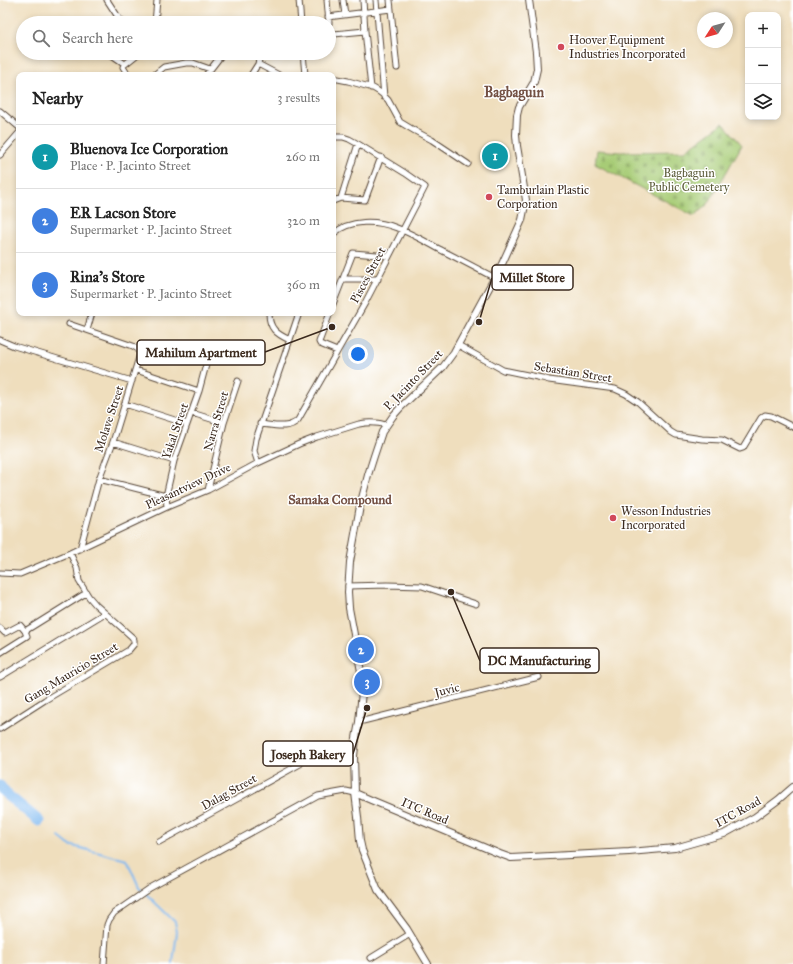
<!DOCTYPE html>
<html lang="en">
<head>
<meta charset="utf-8">
<style>
	body { margin:0; font-family:"IM FELL Great Primer",serif; background:#f6f6f6; color:#222 }
	.controls { position:absolute; right:12px; top:12px; display:grid; overflow:hidden; border-radius:8px; box-shadow:0 2px 6px #0003 }
	.controls button { width:36px; height:36px; display:grid; place-items:center; padding:0; border:0; border-bottom:1px solid #e0e0e0; background:#fff; color:#222; font:20px sans-serif }
	.compass { position:absolute; left:697px; top:12px; width:36px; height:36px; border-radius:50%; background:#fff; box-shadow:0 2px 6px #0003; rotate:234deg }
	.you { position:absolute; left:358px; top:354px; width:14px; height:14px; margin:-10px; border:3px solid #fff; border-radius:50%; background:#1a73e8; box-shadow:0 0 0 6px #1a73e833 }
	.badge { display:grid; place-items:center; width:26px; height:26px; border-radius:50%; background:#0f766e; color:#fff; font-size:13px; font-weight:700 }
	.pin { position:absolute; translate:-50% -50%; border:2px solid #fff; box-shadow:0 1px 4px #0006 }
	.list { margin:0; padding:0; list-style:none }
	h2 { display:flex; justify-content:space-between; align-items:center; height:52px; margin:0; padding:0 16px; font-size:17px }
	h2 small { font-size:13px; font-weight:400; color:#767676 }
	.list li { display:grid; grid-template-columns:26px 1fr auto; gap:12px; align-items:center; box-sizing:border-box; height:64px; padding:0 16px; border-top:1px solid #e0e0e0 }
	.list b { display:block; font-size:15px; white-space:nowrap }
	.list p { margin:0; font-size:13px; white-space:nowrap; color:#767676 }
	.list em { font-size:13px; font-style:normal; color:#767676 }
	.icon { flex:none; width:22px; height:22px; fill:none; stroke:currentColor; stroke-width:2; stroke-linecap:round; stroke-linejoin:round }
	.map { position:relative; flex:none; width:793px; height:964px; overflow:hidden }
	.search { position:absolute; background:#fff; box-shadow:0 2px 6px #0003; left:16px; top:16px; width:320px; height:44px; display:flex; align-items:center; gap:10px; box-sizing:border-box; padding:0 14px; border-radius:22px; color:#767676; font-size:15px }
	.panel { position:absolute; background:#fff; box-shadow:0 2px 6px #0003; left:16px; top:72px; width:320px; height:244px; border-radius:8px }
	.map>svg:first-child { display:block }
	.cemetery { fill:url(#cemetery-stones); stroke:#717b4a }
	.lines { fill:none; stroke-linecap:round; stroke-linejoin:round }
	.stream { stroke:#7fb9f0; stroke-width:2 }
	.river { stroke:#7fb9f0; stroke-width:11 }
	.minor-casing { stroke:#564536; stroke-width:7 }
	.tertiary-casing { stroke:#564536; stroke-width:8 }
	.minor { stroke:#fff; stroke-width:5 }
	.tertiary { stroke:#fff; stroke-width:6 }
	.poi-dot { fill:#d1495b; stroke:#fff; stroke-width:1.5 }
	.labels { text-anchor:middle; dominant-baseline:central; stroke-width:3; stroke-linejoin:round; paint-order:stroke }
	.poi-label { font-size:12px; fill:#3b2a1e; stroke:#fff; text-anchor:start }
	.park-label { font-size:12px; fill:#5b5b38; stroke:#fff }
	.street-label { font-size:12px; fill:#3b2a1e; stroke:#fff }
	.neighbourhood-label { font-size:13px; font-weight:bold; fill:#735043; stroke:#fff }
	.quarter-label { font-size:14px; font-weight:bold; fill:#735043; stroke:#fff }
	.leader { fill:none; stroke:#3b2a1e; stroke-width:1.5 }
	.callout-dot { fill:#3b2a1e; stroke:#fff; stroke-width:1.5 }
	.callout { fill:#fff; stroke:#3b2a1e; stroke-width:1.5 }
	.callout-label { font-size:13px; text-anchor:middle; font-weight:bold; fill:#3b2a1e }
</style>
</head>
<body>
<div class="map">
<svg width="793" height="964" viewBox="0 0 793 964">
	<defs>
		<pattern id="cemetery-stones" width="16" height="16" patternUnits="userSpaceOnUse"><rect width="16" height="16" fill="#a7cc76"/><path d="M2 7V4a2 2 0 0 1 4 0v3zM10 15v-3a2 2 0 0 1 4 0v3z" fill="#91af66"/></pattern>
	</defs>
	<rect width="100%" height="100%" fill="#fff"/>
	<filter id="ink" filterUnits="userSpaceOnUse"><feTurbulence type="fractalNoise" baseFrequency=".025" numOctaves="2"/><feDisplacementMap in="SourceGraphic" scale="8" xChannelSelector="R" yChannelSelector="G"/><feConvolveMatrix kernelMatrix="1 2 1 2 8 2 1 2 1" color-interpolation-filters="sRGB"/></filter>
	<filter id="wash" filterUnits="userSpaceOnUse"><feTurbulence type="fractalNoise" baseFrequency=".012" numOctaves="4" result="noise"/><feDisplacementMap in="SourceGraphic" scale="16" xChannelSelector="R" yChannelSelector="G"/><feGaussianBlur stdDeviation="0.9" result="paint"/><feColorMatrix in="noise" values="0 0 0 0 0 0 0 0 0 0 0 0 0 0 0 0 0 1.4 0 .05"/><feComposite in="paint" operator="in"/></filter>
	<g filter="url(#wash)">
		<rect width="100%" height="100%" fill="#efdebd"/>
		<path class="cemetery" d="M723 123 742 145 708 204 694 216 595 164 597 150 620 152 685 151Z"/>
		<g class="lines">
			<path class="stream" d="M59 837 69 845 127 860 139 887 175 922 177 932 173 962V964"/>
			<path class="river" d="M0 786 5 793 39 821"/>
		</g>
	</g>
	<g filter="url(#ink)">
		<g class="lines">
			<g class="minor-casing">
				<path id="minor" d="M107 0 122 23
					M299 0 301 23
					M327 0 329 23
					M343 0 345 15
					M363 0 365 31 371 88
					M376 0 384 97
					M390 0 397 68
					M328 17 391 9
					M155 23 157 0
					M329 30V32L331 34H334L365 31
					M109 53 125 64
					M303 53 305 75
					M258 64 279 75
					M128 75 123 67 124 65 139 53
					M154 75 164 67 186 63H193L210 69
					M206 75 223 53
					M251 75 258 64 260 55 259 53
					M333 78 348 81 373 88 378 91 382 94 388 100 400 122 415 131 432 140 468 164
					M0 111 19 127
					M0 155 19 133
					M341 198 358 144
					M333 201 341 198 365 200 381 157
					M333 234C350 219 377 220 397 228 413 234 428 243 443 251 461 260 478 269 495 278
					M343 279H378
					M333 304 353 253 389 256
					M269 313C269 328 276 334 290 340
					M330 313 319 342 320 344 337 351
					M69 324 133 346 138 349 140 354 113 442 99 479 80 549
					M87 330 92 313
					M0 340 14 346 132 381
					M458 345 503 370 542 378 549 380 615 389 626 394 638 402 671 432 676 435 702 439 722 440 740 449 743 448 761 418 765 415 771 416 793 427
					M136 370 199 391
					M125 404 187 424
					M192 413 224 423
					M260 424C272 425 289 430 298 420L365 303 425 187 405 173 358 144 349 139 343 137H333
					M113 442 174 461
					M258 463 254 451 256 439 299 313
					M99 479 166 496
					M208 490 224 423 238 381
					M167 507 166 496 174 461 199 391 207 361
					M0 573 20 574 70 553 167 507 208 490 258 463 299 444 317 437 359 424C369 422 377 422 386 425
					M348 586 387 585 422 586 476 604
					M0 628 5 633 20 625 25 631
					M0 653 27 636 25 631 86 593
					M0 677 105 613
					M359 722 539 677
					M0 729 45 700 119 656 129 650 134 644V640L132 637 96 605 89 597 79 581 77 568 70 553
					M159 842 300 764C302 761 305 756 308 754 315 751 346 755 354 756
					M371 958 410 934
					M104 964 107 925 109 920 114 913 150 888 318 796 346 791 355 793"/>
			</g>
			<g class="tertiary-casing">
				<path id="tertiary" d="M355 793 371 800 500 854 511 858 629 852 675 848 724 834 755 817 778 800 793 787
					M428 964 407 929 378 890 362 850 360 841 358 817 355 793 354 756 356 738 359 722 363 682 349 608 348 592 350 562 360 506 368 475 374 456 382 432 393 416 401 407 443 367 454 352 502 264 522 220 526 200 517 146 516 135 517 115 519 107 534 82 537 69 536 52 529 0"/>
			</g>
			<use href="#minor" class="minor"/>
			<use href="#tertiary" class="tertiary"/>
		</g>
	</g>
	<g class="poi-dot">
		<circle cx="561" cy="47" r="4"/>
		<circle cx="489" cy="197" r="4"/>
		<circle cx="613" cy="518" r="4"/>
	</g>
	<g class="labels">
		<g class="poi-label">
			<text x="569" y="40">Hoover Equipment<tspan x="569" dy="14">Industries Incorporated</tspan></text>
			<text x="497" y="190">Tamburlain Plastic<tspan x="497" dy="14">Corporation</tspan></text>
			<text x="621" y="511">Wesson Industries<tspan x="621" dy="14">Incorporated</tspan></text>
		</g>
		<g class="park-label">
			<text x="689" y="173">Bagbaguin<tspan x="689" dy="14">Public Cemetery</tspan></text>
		</g>
		<g class="street-label">
			<text transform="translate(368 275) rotate(-62)">Pisces Street</text>
			<text transform="translate(573 372) rotate(9)">Sebastian Street</text>
			<text transform="translate(413 380) rotate(-46)">P. Jacinto Street</text>
			<text transform="translate(109 419) rotate(-72)">Molave Street</text>
			<text transform="translate(216 421) rotate(-74)">Narra Street</text>
			<text transform="translate(175 431) rotate(-71)">Yakal Street</text>
			<text transform="translate(188 486) rotate(-25)">Pleasantview Drive</text>
			<text transform="translate(71 673) rotate(-31)">Gang Mauricio Street</text>
			<text transform="translate(447 690) rotate(-14)">Juvic</text>
			<text transform="translate(229 792) rotate(-29)">Dalag Street</text>
			<text transform="translate(425 811) rotate(23)">ITC Road</text>
			<text transform="translate(738 812) rotate(-29)">ITC Road</text>
		</g>
		<g class="neighbourhood-label">
			<text x="340" y="500">Samaka Compound</text>
		</g>
		<g class="quarter-label">
			<text x="514" y="92">Bagbaguin</text>
		</g>
	</g>
	<path class="leader" d="M479 322L492 278M332 327L265 352M451 592L480 661M367 708L353 754"/>
	<g class="callout-dot">
		<circle cx="479" cy="322" r="4"/>
		<circle cx="332" cy="327" r="4"/>
		<circle cx="451" cy="592" r="4"/>
		<circle cx="367" cy="708" r="4"/>
	</g>
	<g class="callout">
		<rect x="492" y="265" width="81" height="25" rx="4"/>
		<rect x="137" y="340" width="128" height="25" rx="4"/>
		<rect x="480" y="648" width="119" height="25" rx="4"/>
		<rect x="263" y="741" width="90" height="25" rx="4"/>
	</g>
	<g class="callout-label">
		<text x="532" y="282">Millet Store</text>
		<text x="201" y="357">Mahilum Apartment</text>
		<text x="539" y="665">DC Manufacturing</text>
		<text x="308" y="759">Joseph Bakery</text>
	</g>
</svg>
<div class="controls">
<button>+</button>
<button>−</button>
<button><svg class="icon" aria-label="layers" viewBox="0 0 24 24"><path d="M12 4l9 5-9 5-9-5zM3 14l9 5 9-5"/></svg></button>
</div>
<svg class="compass" viewBox="-18 -18 36 36"><path d="M0-13l5 13h-10z" fill="#e53935"/><path d="M0 13l5-13h-10z" fill="#767676"/></svg>
<div class="you"></div>
<div class="pin badge" style="left:495px;top:156px;background:#0f9aa8">1</div>
<div class="pin badge" style="left:361px;top:650px;background:#3f7fe0">2</div>
<div class="pin badge" style="left:367px;top:682px;background:#3f7fe0">3</div>
<div class="search"><svg class="icon" aria-label="search" viewBox="0 0 24 24"><circle cx="10" cy="10" r="6"/><path d="M15 15l6 6"/></svg>Search here</div>
<section class="panel">
<h2>Nearby<small>3 results</small></h2>
<ul class="list">
<li><span class="badge" style="background:#0f9aa8">1</span><div><b>Bluenova Ice Corporation</b><p>Place · P. Jacinto Street</p></div><em>260 m</em></li>
<li><span class="badge" style="background:#3f7fe0">2</span><div><b>ER Lacson Store</b><p>Supermarket · P. Jacinto Street</p></div><em>320 m</em></li>
<li><span class="badge" style="background:#3f7fe0">3</span><div><b>Rina's Store</b><p>Supermarket · P. Jacinto Street</p></div><em>360 m</em></li>
</ul>
</section>
</div>
</body>
</html>
